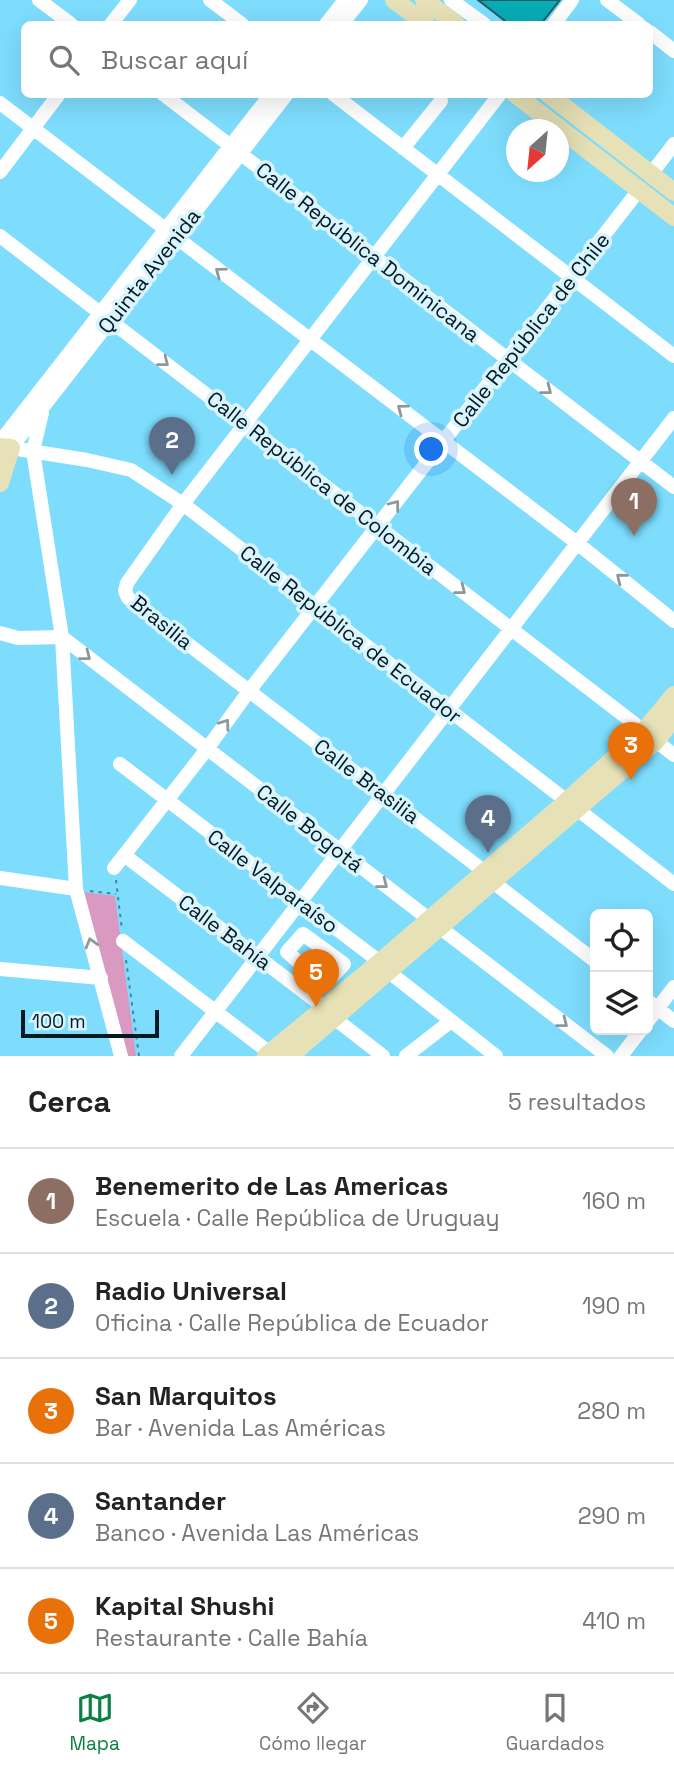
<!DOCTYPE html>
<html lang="es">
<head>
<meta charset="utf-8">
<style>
	body { margin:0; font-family:"Space Grotesk",sans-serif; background:#f6f6f6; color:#222 }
	.controls { position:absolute; right:21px; bottom:21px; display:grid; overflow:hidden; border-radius:10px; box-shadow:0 7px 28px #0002 }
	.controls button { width:63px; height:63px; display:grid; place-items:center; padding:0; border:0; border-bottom:2px solid #e0e0e0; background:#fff; color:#222; font:35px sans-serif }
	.compass { position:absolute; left:506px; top:119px; width:63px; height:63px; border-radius:50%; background:#fff; box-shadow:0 7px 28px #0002; rotate:207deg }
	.scale { position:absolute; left:21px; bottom:18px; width:138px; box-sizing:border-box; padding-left:7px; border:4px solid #001922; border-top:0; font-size:19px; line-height:24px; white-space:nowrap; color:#001922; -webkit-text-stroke:5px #daf4fe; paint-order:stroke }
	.you { position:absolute; left:432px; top:450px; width:24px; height:24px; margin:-18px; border:5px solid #fff; border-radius:50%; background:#1a73e8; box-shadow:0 0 0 10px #1a73e833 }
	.badge { display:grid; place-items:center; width:46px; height:46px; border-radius:50%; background:#0b8043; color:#fff; font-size:23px; font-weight:700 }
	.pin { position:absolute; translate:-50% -58px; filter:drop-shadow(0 2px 4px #0008) }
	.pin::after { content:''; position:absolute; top:37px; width:24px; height:21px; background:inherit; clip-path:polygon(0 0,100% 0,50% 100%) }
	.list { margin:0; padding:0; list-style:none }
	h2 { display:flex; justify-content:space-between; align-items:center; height:91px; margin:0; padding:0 28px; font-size:30px }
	h2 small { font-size:23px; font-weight:400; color:#767676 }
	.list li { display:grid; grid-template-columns:46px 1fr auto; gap:21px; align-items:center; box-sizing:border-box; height:105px; padding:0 28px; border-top:2px solid #e0e0e0 }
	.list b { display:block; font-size:26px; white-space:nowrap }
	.list p { margin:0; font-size:23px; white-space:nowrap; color:#767676 }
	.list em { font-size:23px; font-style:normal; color:#767676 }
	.icon { flex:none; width:38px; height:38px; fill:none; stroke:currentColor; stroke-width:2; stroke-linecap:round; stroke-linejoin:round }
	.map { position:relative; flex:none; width:674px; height:1056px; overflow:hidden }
	.search { position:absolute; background:#fff; box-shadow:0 7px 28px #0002; left:21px; right:21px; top:21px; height:77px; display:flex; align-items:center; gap:18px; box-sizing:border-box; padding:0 24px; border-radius:10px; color:#767676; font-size:26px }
	.sheet { height:616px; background:#fff }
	nav { display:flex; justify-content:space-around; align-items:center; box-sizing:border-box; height:98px; border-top:2px solid #e0e0e0; background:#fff; font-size:19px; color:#767676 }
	nav a { display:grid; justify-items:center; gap:4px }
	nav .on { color:#0b8043 }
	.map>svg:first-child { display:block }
	.green { fill:#d999c0 }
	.building { fill:#07acb6; stroke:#235e62; stroke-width:2 }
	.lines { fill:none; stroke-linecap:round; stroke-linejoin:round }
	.path { stroke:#46869c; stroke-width:2; stroke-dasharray:3.5 5; stroke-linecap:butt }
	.minor { stroke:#fff; stroke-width:14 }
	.major { stroke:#e6e1b6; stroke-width:18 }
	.oneway { stroke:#8c989c }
	.labels { text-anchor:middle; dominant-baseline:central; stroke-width:7; stroke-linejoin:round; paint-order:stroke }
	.street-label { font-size:21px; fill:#001922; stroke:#daf4fe }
</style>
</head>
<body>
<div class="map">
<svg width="674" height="1056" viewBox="0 0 674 1056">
	<rect width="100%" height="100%" fill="#7eddfd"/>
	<path class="green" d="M82 892 115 896 136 1056H127Z"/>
	<path class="building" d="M478 0H560L541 24H509Z"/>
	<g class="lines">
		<path class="path" d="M116 880 122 930
			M90 891 116 894
			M126 960 139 1056"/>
		<path class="minor" d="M39 0 71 24
			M210 0 242 24
			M451 0 484 24
			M607 0 639 24
			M111 24 130 0
			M326 24 345 0
			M342 24 361 0
			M554 24 572 0
			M650 32 674 51
			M163 94 674 487
			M287 94 11 448 87 460 131 470 183 504 674 884
			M333 94 674 356
			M0 103 577 543 674 621
			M403 148 441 101
			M0 172 59 94
			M651 174 674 144
			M0 236 644 731
			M42 413 33 451 62 637 76 889 121 1056
			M0 442 271 94
			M0 633 18 638 62 637 607 1056
			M656 741 674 755
			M120 764 380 962
			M124 855 325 1008
			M114 868 207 749 249 691 639 190
			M485 872 128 598 125 591 127 583 183 504 500 94
			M0 878 76 889
			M493 882 595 961
			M303 934 344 964 325 985 287 952Z
			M123 941 270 1053
			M0 969 101 978
			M389 972 496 1056
			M648 1001 674 1021
			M334 1018 383 1056
			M648 1021 674 987
			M181 1056 674 418
			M406 1056 451 1021
			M621 1056 641 1030"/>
		<path class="major" d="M394 0 426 24
			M424 0 456 24
			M515 94 674 217
			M548 94 674 192
			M0 447 11 448 0 483
			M266 1056 380 962 567 801 644 731 674 695
			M290 1056 656 741 674 718"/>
	</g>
	<defs><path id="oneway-chevron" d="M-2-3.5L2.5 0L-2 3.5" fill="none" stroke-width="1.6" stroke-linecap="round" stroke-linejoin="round" transform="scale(1.75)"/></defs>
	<g class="oneway">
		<use href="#oneway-chevron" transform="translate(220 272) rotate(-143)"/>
		<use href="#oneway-chevron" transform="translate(164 362) rotate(38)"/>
		<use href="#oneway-chevron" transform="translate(547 390) rotate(38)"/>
		<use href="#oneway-chevron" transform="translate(402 409) rotate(-143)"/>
		<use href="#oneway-chevron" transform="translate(395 505) rotate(-52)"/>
		<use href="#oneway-chevron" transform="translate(621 578) rotate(-141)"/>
		<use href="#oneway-chevron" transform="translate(461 590) rotate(38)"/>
		<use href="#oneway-chevron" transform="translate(86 656) rotate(38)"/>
		<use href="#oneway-chevron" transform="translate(225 724) rotate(-54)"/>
		<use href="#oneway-chevron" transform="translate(383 884) rotate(38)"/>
		<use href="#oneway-chevron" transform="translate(91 943) rotate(-106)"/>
		<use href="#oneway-chevron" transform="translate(563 1023) rotate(38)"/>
	</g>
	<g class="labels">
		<g class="street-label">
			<text transform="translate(368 252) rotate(38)">Calle República Dominicana</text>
			<text transform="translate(149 271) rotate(-52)">Quinta Avenida</text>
			<text transform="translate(531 330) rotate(-52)">Calle República de Chile</text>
			<text transform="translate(322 483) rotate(38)">Calle República de Colombia</text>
			<text transform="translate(162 622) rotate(39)">Brasilia</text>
			<text transform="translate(351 634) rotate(38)">Calle República de Ecuador</text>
			<text transform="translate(367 781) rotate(37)">Calle Brasilia</text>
			<text transform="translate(310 828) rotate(38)">Calle Bogotá</text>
			<text transform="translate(273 881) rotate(37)">Calle Valparaíso</text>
			<text transform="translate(225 932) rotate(37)">Calle Bahía</text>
		</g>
	</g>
</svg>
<div class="controls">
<button><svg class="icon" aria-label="locate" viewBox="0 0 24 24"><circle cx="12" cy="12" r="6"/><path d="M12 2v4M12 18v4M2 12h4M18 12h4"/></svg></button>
<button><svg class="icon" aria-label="layers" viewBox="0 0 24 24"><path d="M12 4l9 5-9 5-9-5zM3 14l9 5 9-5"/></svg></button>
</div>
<svg class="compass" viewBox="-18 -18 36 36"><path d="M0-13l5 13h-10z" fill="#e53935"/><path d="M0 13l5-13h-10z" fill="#767676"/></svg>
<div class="scale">100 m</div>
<div class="you"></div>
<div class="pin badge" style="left:634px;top:536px;background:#8d6e63">1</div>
<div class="pin badge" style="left:172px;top:475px;background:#5c6f8a">2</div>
<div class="pin badge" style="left:631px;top:780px;background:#e8710a">3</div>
<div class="pin badge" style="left:488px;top:853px;background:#5c6f8a">4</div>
<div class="pin badge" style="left:316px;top:1007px;background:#e8710a">5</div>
<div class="search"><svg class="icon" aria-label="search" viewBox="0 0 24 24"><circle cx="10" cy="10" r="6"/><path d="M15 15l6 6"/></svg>Buscar aquí</div>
</div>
<section class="sheet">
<h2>Cerca<small>5 resultados</small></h2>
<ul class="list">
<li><span class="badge" style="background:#8d6e63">1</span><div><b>Benemerito de Las Americas</b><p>Escuela · Calle República de Uruguay</p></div><em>160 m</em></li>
<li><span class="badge" style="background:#5c6f8a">2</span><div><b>Radio Universal</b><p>Oficina · Calle República de Ecuador</p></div><em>190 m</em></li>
<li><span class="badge" style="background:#e8710a">3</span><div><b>San Marquitos</b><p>Bar · Avenida Las Américas</p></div><em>280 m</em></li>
<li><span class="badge" style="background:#5c6f8a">4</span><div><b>Santander</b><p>Banco · Avenida Las Américas</p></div><em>290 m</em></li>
<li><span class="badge" style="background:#e8710a">5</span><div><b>Kapital Shushi</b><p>Restaurante · Calle Bahía</p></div><em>410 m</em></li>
</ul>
</section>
<nav>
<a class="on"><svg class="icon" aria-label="map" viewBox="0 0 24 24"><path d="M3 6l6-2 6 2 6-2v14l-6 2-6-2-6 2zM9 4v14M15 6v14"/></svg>Mapa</a>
<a><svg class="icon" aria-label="directions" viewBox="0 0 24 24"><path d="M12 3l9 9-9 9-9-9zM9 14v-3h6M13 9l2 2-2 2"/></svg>Cómo llegar</a>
<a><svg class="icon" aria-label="saved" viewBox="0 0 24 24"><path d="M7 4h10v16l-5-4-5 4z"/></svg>Guardados</a>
</nav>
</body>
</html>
